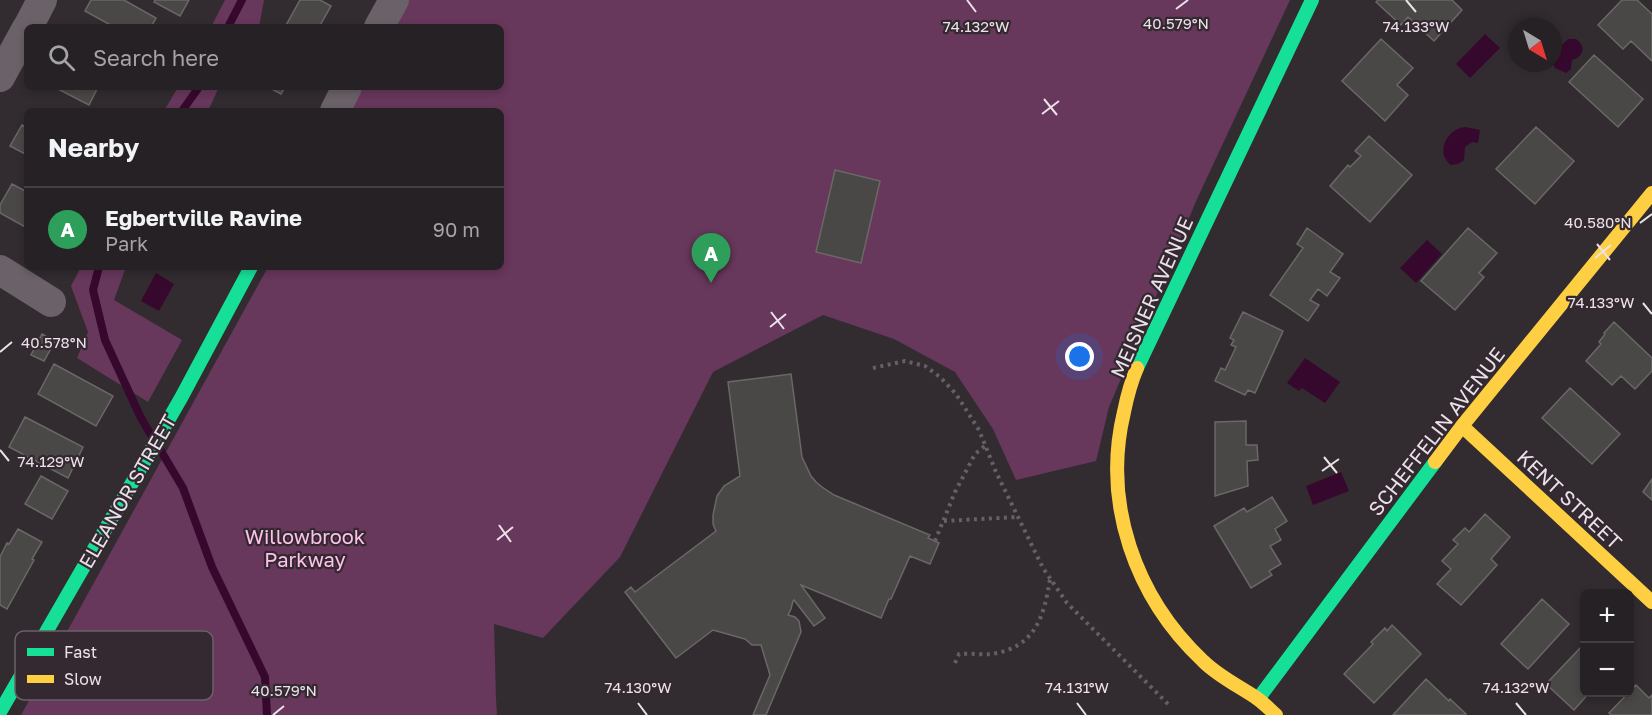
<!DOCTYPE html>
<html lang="en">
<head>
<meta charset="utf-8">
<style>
	body { margin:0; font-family:"Golos Text",sans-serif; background:#2e292c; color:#f1f3f6 }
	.controls { position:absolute; right:18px; bottom:18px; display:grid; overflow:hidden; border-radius:9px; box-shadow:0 3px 9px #0003 }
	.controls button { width:54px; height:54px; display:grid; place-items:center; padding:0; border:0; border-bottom:2px solid #423e41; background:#262124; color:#f1f3f6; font:30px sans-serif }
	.compass { position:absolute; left:1508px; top:18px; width:54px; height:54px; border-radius:50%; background:#262124; box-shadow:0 3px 9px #0003; rotate:142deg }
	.you { position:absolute; left:1080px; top:357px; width:21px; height:21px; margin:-15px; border:4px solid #fff; border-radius:50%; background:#1a73e8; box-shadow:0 0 0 9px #1a73e833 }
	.badge { display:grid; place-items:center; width:39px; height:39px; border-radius:50%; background:#8c9099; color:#fff; font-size:20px; font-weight:700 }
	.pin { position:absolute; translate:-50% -50px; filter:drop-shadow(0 2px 3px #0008) }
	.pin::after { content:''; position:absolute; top:32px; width:21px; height:18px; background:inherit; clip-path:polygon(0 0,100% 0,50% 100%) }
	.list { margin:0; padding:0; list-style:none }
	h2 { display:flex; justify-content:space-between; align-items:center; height:78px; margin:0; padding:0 24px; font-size:26px }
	h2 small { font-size:20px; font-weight:400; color:#a4a3a6 }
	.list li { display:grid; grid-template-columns:39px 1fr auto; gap:18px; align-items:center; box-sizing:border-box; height:84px; padding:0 24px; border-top:2px solid #423e41 }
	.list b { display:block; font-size:22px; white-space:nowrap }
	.list p { margin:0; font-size:20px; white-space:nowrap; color:#a4a3a6 }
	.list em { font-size:20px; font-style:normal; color:#a4a3a6 }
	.icon { flex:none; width:33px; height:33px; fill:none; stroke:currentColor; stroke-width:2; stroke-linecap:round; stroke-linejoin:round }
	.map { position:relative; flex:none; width:1652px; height:715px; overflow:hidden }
	.search { position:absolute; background:#262124; box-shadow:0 3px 9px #0003; left:24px; top:24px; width:480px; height:66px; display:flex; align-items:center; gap:15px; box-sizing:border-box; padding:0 21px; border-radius:9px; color:#a4a3a6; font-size:22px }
	.panel { position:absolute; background:#262124; box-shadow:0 3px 9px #0003; left:24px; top:108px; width:480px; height:162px; border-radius:9px }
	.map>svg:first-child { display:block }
	.green { fill:#68375c }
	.water { fill:#37082d }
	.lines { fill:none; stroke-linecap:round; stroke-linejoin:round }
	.stream { stroke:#37082d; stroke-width:8 }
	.building { fill:#4a4747; stroke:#6a6866; stroke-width:1.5 }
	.path { stroke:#685f65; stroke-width:4; stroke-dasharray:3 4.5; stroke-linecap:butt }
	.street { stroke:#6b6168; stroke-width:30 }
	.fast { stroke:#16e098; stroke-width:14 }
	.slow { stroke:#ffcf43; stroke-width:14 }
	.ticks { fill:none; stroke:#eae2e8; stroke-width:2 }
	.labels { text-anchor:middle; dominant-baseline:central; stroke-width:4.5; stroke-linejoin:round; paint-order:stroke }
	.street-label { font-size:20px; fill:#eae2e8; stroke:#352931 }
	.park-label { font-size:20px; fill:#fdc0eb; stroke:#352931 }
	.key { fill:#352931; stroke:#6b6068; stroke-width:1.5 }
	.key-label { font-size:16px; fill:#eae2e8 }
	.ticks-label { font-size:15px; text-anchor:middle; fill:#eae2e8; stroke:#352931; stroke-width:4.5; stroke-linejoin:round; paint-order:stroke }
</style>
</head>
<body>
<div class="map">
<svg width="1652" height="715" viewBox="0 0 1652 715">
	<rect width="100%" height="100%" fill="#322c30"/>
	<path class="green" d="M225 0H264L259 27H211Z
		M409 0H1290L1197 199 1109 407 1096 461 1016 480 993 429 955 372 894 339 823 315 713 372 620 557 543 638 494 624 496 699 497 715H21L268 267H501V111H351L363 87H501V27H395Z
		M178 87H219L208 111H164Z
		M81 267H126L114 300 182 340 148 402 77 358 88 332 71 286Z"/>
	<path class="water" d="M1485 34 1500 48 1470 78 1456 64Z
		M1568 39H1576C1586 45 1584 57 1572 60L1571 69 1566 73 1555 68 1552 63 1553 54Z
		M1466 127 1480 130 1478 143 1472 142 1465 147 1464 160 1458 164 1451 165C1434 153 1448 127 1466 127Z
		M1427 240 1442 254 1416 283 1400 268Z
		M156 273 174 284 159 311 141 301Z
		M1305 358 1340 382 1325 403 1302 388 1299 391 1287 383Z
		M1341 472 1349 491 1313 505 1306 486Z"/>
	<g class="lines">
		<path class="stream" d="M228 27 242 0
			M182 111 199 87
			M99 267 93 290 105 340 140 416 151 435
			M161 451 183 488 212 567 265 677 267 715"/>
	</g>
	<path class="building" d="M91 0H124L156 18 151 27H114L85 11Z
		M155 0H189L180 16 154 2Z
		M300 0H320L331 6 319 27H285Z
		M1378 0H1452L1462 10 1434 41 1408 17 1401 25 1376 2Z
		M1622 0H1637L1652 14V61L1631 41 1623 49 1598 25Z
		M1381 39 1413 68 1397 85 1408 95 1385 121 1342 81Z
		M1594 55 1643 99 1618 127 1569 82Z
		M60 87H98L89 105 58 89Z
		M268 87H285L281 94Z
		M22 125 27 128V155L10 146Z
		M1536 127 1574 161 1535 204 1496 169Z
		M1369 136 1412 175 1370 222 1330 186 1348 165 1350 167 1361 156 1355 151Z
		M835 170 880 181 861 263 816 252Z
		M12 184 27 192V228L0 213V205Z
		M1307 228 1343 254 1330 272 1340 278 1327 296 1318 289 1310 300 1319 305 1308 321 1270 295 1303 248 1297 244Z
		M1468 228 1497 253 1479 273 1484 277 1455 310 1421 281Z
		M1243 312 1283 331 1255 393 1248 390 1245 395 1215 381 1221 368 1225 370 1236 347 1231 345 1234 340 1230 338Z
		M1614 322 1652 358V371L1635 389 1621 376 1612 385 1586 361 1601 344 1599 342 1605 334 1604 333Z
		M42 334 55 341 44 361 31 355Z
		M54 364 113 396 96 426 38 394Z
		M791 374 802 457 811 476 816 482 822 487 834 495 930 535 928 538 939 543 930 564 910 556 891 599H889L881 618 801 585 825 618 814 626 794 600 793 601 791 609 788 615 795 617 799 621 801 632 766 715H753L770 675 761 645H752L745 639 713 630 676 658 625 592 631 587 635 592 716 531 713 524V515L717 496 724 486 740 476 728 382Z
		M1570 388 1620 434 1592 464 1542 418Z
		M25 417 83 447 68 478 9 447Z
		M1246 421V445H1257L1258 460 1247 461 1248 486 1215 496V422Z
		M41 476 68 491 52 519 25 504Z
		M1652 479V500L1643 492Z
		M1272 497 1287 521 1275 529 1281 540 1270 546 1281 564 1269 571 1272 575 1251 588 1214 526 1244 508 1247 512Z
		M1485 514 1510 537 1491 559 1497 565 1461 605 1437 584 1451 569 1442 561 1458 544 1453 540 1465 528 1469 532Z
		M18 529 42 542 32 559 34 560 7 609 0 605V557L7 543 9 544Z
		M1542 599 1569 624 1528 669 1501 644Z
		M1392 625 1421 654 1374 703 1344 674 1373 644 1371 642 1385 628 1387 631Z
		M1584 644V692H1590L1574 710 1546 684Z
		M1426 679 1449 701 1450 699 1466 714 1465 715H1393Z
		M1636 685 1649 698 1652 695V715H1611L1609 713Z"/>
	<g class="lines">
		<path class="path" d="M873 368 905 361 925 366 940 377 956 394 979 430 996 472 1043 568 1067 603 1168 704
			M944 521 1017 517
			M935 541 955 492 975 454 985 446
			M955 663 959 654C970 653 982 655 992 654 1036 647 1044 616 1050 579"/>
		<path class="street" d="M28 27 42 0
			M379 27 394 0
			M0 77 27 28
			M335 111 347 87
			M0 270 51 302"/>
		<path class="fast" d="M1137 368 1312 0
			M1258 699 1435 462
			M0 712 181 398 251 267"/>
		<path class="slow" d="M1137 368C1131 382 1127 397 1124 412 1102 503 1135 597 1203 661 1218 676 1237 685 1255 697 1263 702 1269 709 1276 715
			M1462 426 1652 602
			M1435 462 1462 426 1652 193"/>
	</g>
	<path class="ticks" d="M967 0 976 12M1406 0 1416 12M1176 9 1188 0M1044 99 1057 115M1042 114 1059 101M1640 223 1652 214M1597 244 1610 260M1595 258 1611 245M1643 303 1652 314M771 312 784 329M770 327 786 314M0 352 12 342M0 450 9 461M1324 457 1337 473M1322 471 1339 459M499 525 511 542M497 540 513 527M638 703 647 715M1077 703 1086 715M1516 703 1526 715M273 715 284 706"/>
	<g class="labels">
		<g class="street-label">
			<text transform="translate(1151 297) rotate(-66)">MEISNER AVENUE</text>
			<text transform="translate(1436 431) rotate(-52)">SCHEFFELIN AVENUE</text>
			<text transform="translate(127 491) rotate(-60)">ELEANOR STREET</text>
			<text transform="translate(1570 499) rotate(43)">KENT STREET</text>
		</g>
		<g class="park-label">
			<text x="305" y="536">Willowbrook<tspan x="305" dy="23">Parkway</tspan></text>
		</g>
	</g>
	<rect x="15" y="631" width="198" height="69" rx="9" class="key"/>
	<rect x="27" y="648" width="27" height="8" fill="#16e098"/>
	<rect x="27" y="675" width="27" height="8" fill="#ffcf43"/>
	<g class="key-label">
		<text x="64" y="658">Fast</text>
		<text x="64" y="685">Slow</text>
	</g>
	<g class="ticks-label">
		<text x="1176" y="29">40.579°N</text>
		<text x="976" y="32">74.132°W</text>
		<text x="1416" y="32">74.133°W</text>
		<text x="1598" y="228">40.580°N</text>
		<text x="1601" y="308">74.133°W</text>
		<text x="54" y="348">40.578°N</text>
		<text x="51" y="467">74.129°W</text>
		<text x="638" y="693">74.130°W</text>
		<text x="1077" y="693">74.131°W</text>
		<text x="1516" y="693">74.132°W</text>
		<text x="284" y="696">40.579°N</text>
	</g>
</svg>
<div class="controls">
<button>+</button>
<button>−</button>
</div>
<svg class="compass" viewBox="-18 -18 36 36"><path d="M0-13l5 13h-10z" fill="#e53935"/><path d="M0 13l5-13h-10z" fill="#a4a3a6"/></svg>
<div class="you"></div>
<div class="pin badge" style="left:711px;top:283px;background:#2e9e5b">A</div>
<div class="search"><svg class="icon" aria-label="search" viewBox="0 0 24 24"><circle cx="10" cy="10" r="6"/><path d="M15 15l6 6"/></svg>Search here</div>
<section class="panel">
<h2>Nearby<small></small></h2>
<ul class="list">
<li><span class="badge" style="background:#2e9e5b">A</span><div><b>Egbertville Ravine</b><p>Park</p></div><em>90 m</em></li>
</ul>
</section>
</div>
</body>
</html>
